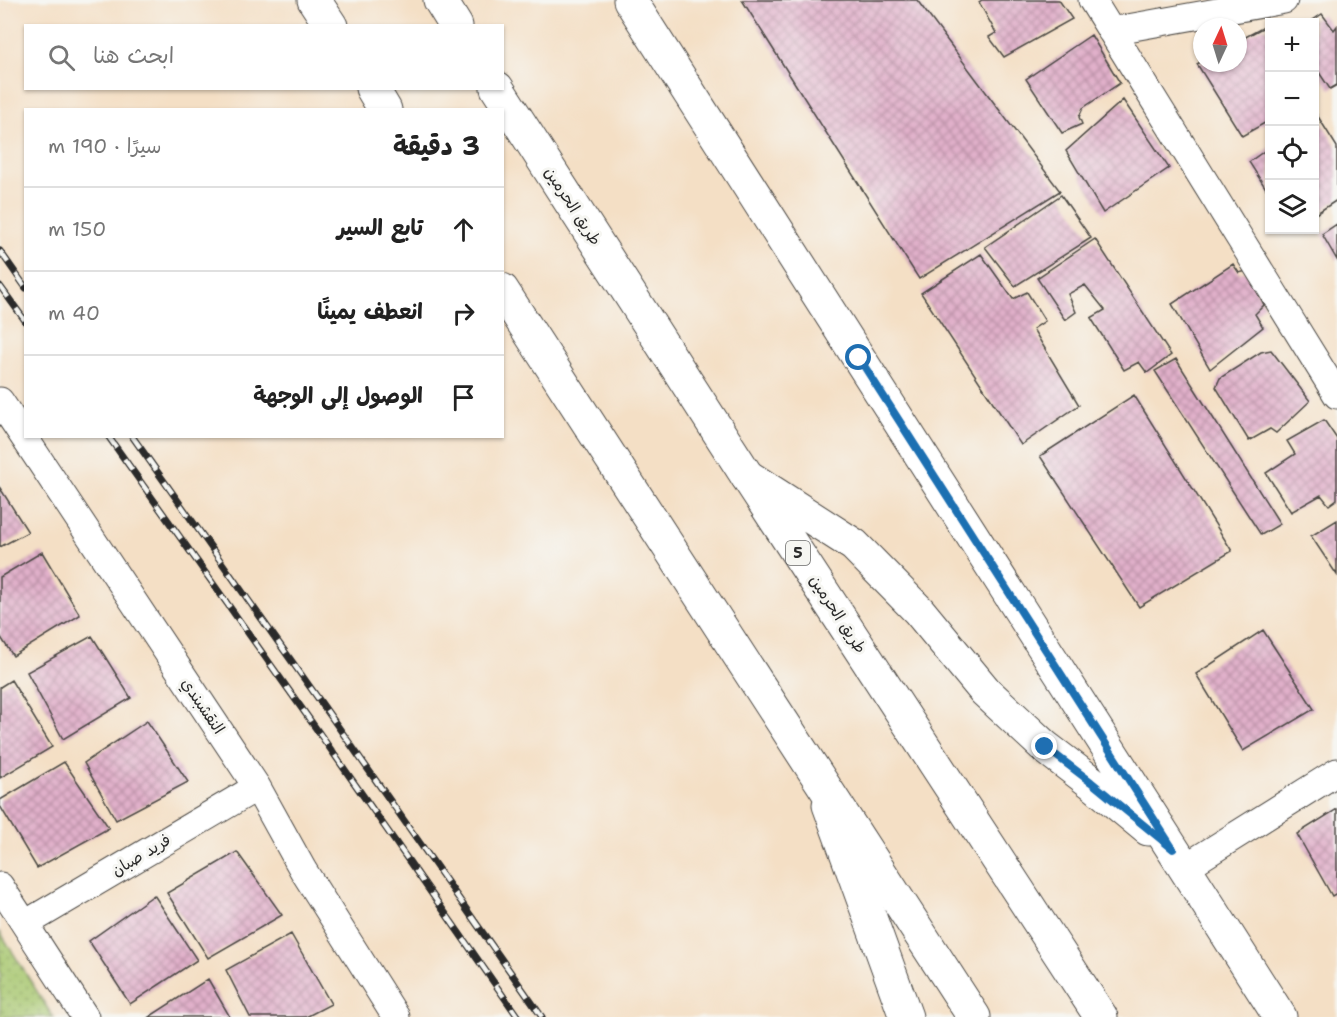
<!DOCTYPE html>
<html lang="ar">
<head>
<meta charset="utf-8">
<style>
	body { margin:0; font-family:"Shantell Sans","Playpen Sans Arabic",sans-serif; background:#f6f6f6; color:#222; direction:rtl }
	.controls { position:absolute; right:18px; top:18px; display:grid; overflow:hidden; border-radius:0px; box-shadow:0 2px 4px #0004 }
	.controls button { width:54px; height:54px; display:grid; place-items:center; padding:0; border:0; border-bottom:2px solid #e0e0e0; background:#fff; color:#222; font:30px sans-serif }
	.compass { position:absolute; left:1193px; top:18px; width:54px; height:54px; border-radius:50%; background:#fff; box-shadow:0 2px 4px #0004; rotate:4deg }
	.stop { position:absolute; width:18px; height:18px; margin:-14px; border:4px solid #1f6fb2; border-radius:50%; background:#fff }
	.stop.end { background:#1f6fb2; border-color:#fff; box-shadow:0 2px 6px #0008 }
	.list { margin:0; padding:0; list-style:none }
	h2 { display:flex; justify-content:space-between; align-items:center; height:78px; margin:0; padding:0 24px; font-size:26px }
	h2 small { font-size:20px; font-weight:400; color:#767676 }
	.list li { display:grid; grid-template-columns:39px 1fr auto; gap:18px; align-items:center; box-sizing:border-box; height:84px; padding:0 24px; border-top:2px solid #e0e0e0 }
	.list b { display:block; font-size:22px; white-space:nowrap }
	.list em { font-size:20px; font-style:normal; color:#767676 }
	.icon { flex:none; width:33px; height:33px; fill:none; stroke:currentColor; stroke-width:2; stroke-linecap:round; stroke-linejoin:round }
	.map { position:relative; flex:none; width:1337px; height:1017px; overflow:hidden; direction:ltr }
	.search { position:absolute; background:#fff; box-shadow:0 2px 4px #0004; left:24px; top:24px; width:480px; height:66px; display:flex; align-items:center; gap:15px; box-sizing:border-box; padding:0 21px; border-radius:0px; color:#767676; font-size:22px }
	.panel { position:absolute; background:#fff; box-shadow:0 2px 4px #0004; left:24px; top:108px; width:480px; height:330px; border-radius:0px; direction:rtl }
	.map>svg:first-child { display:block }
	.park { fill:url(#park-dots); stroke:#6a794d; stroke-width:1.5 }
	.building { fill:url(#building-cross-hatch) }
	.lines { fill:none; stroke-linecap:round; stroke-linejoin:round }
	.street-casing { stroke:#494642; stroke-width:29 }
	.secondary-casing { stroke:#494642; stroke-width:35 }
	.primary-casing { stroke:#494642; stroke-width:35 }
	.highway-casing { stroke:#494642; stroke-width:35 }
	.street { stroke:#fff; stroke-width:27 }
	.secondary { stroke:#fff; stroke-width:33 }
	.primary { stroke:#fff; stroke-width:33 }
	.highway { stroke:#fff; stroke-width:33 }
	.rail-casing { stroke:#2b2b2b; stroke-width:7 }
	.rail { stroke:#f6f6f2; stroke-width:4.5; stroke-dasharray:14; stroke-linecap:butt }
	.route { stroke:#1f6fb2; stroke-width:8 }
	.labels { text-anchor:middle; dominant-baseline:central; stroke-width:6; stroke-linejoin:round; paint-order:stroke }
	.shield { fill:#f6f6f2; stroke:#686867; stroke-width:1.5 }
	.shield-label { font-size:15px; font-weight:bold; fill:#2b2b2b }
	.street-label { font-size:16px; fill:#2b2b2b; stroke:#f6f6f2 }
</style>
</head>
<body>
<div class="map">
<svg width="1337" height="1017" viewBox="0 0 1337 1017">
	<defs>
		<pattern id="park-dots" width="8" height="8" patternUnits="userSpaceOnUse" patternTransform="scale(1.5)"><rect width="8" height="8" fill="#a8c76f"/><path d="M2 2h.1M6 6h.1" fill="none" stroke="#89a25b" stroke-width="1.8" stroke-linecap="round"/></pattern>
		<pattern id="building-cross-hatch" width="8" height="8" patternUnits="userSpaceOnUse" patternTransform="scale(1.5)"><rect width="8" height="8" fill="#e1b0ca"/><path d="M0 0l8 8M0 8l8-8" fill="none" stroke="#b78fa4"/></pattern>
	</defs>
	<rect width="100%" height="100%" fill="#f6f6f2"/>
	<filter id="ink" filterUnits="userSpaceOnUse"><feTurbulence type="fractalNoise" baseFrequency=".0167" numOctaves="2"/><feDisplacementMap in="SourceGraphic" scale="12" xChannelSelector="R" yChannelSelector="G"/><feConvolveMatrix kernelMatrix="1 2 1 2 8 2 1 2 1" color-interpolation-filters="sRGB"/></filter>
	<filter id="wash" filterUnits="userSpaceOnUse"><feTurbulence type="fractalNoise" baseFrequency=".008" numOctaves="4" result="noise"/><feDisplacementMap in="SourceGraphic" scale="24" xChannelSelector="R" yChannelSelector="G"/><feGaussianBlur stdDeviation="1.35" result="paint"/><feColorMatrix in="noise" values="0 0 0 0 0 0 0 0 0 0 0 0 0 0 0 0 0 1.4 0 .05"/><feComposite in="paint" operator="in"/></filter>
	<g filter="url(#wash)">
		<rect width="100%" height="100%" fill="#f4dfc5"/>
		<path class="park" d="M0 932 53 1017H0Z"/>
		<g id="blocks">
			<path class="building" d="M742 0H917L1060 191 919 279Z
				M982 0H1059L1072 19 1004 57 989 37 996 33 979 2Z
				M1322 14 1334 30 1337 26V85L1330 89 1314 65V22H1310Z
				M1264 27 1270 34V120L1242 136 1197 64 1202 61V63H1238V41Z
				M1091 35 1120 83 1083 108 1079 117 1082 124 1062 133 1026 79Z
				M1123 100 1169 168 1103 213 1066 151Z
				M1317 115 1337 147V200L1314 215V116Z
				M1270 147V195L1249 162Z
				M1061 195 1091 238 1015 286 985 247Z
				M1337 224V260L1322 234Z
				M1095 239 1171 355 1147 373 1139 362 1124 370 1091 318 1105 310 1085 285 1068 294 1076 312 1065 320 1037 278Z
				M981 254 1013 299 1027 292 1045 321 1033 329 1079 405 1021 445 921 293Z
				M1233 264 1239 273 1247 271 1264 305 1255 314 1263 327 1210 369 1172 304Z
				M1271 350 1310 401 1276 433 1270 429 1249 441 1216 387 1220 378 1261 352Z
				M1176 359 1280 524 1261 535 1155 371Z
				M1134 395 1232 551 1139 607 1040 456Z
				M1324 420 1337 439V499L1329 505 1321 495 1291 512 1266 473 1295 454 1287 441Z
				M0 488 28 532 0 547Z
				M1337 520V575L1311 536Z
				M42 552 80 615 13 656 0 636V577Z
				M1263 630 1314 709 1243 751 1196 674Z
				M92 636 131 698 63 739 27 672Z
				M11 680 52 747 0 778V687Z
				M147 721 188 782 116 820 84 763Z
				M64 762 109 828 37 868 0 806V800Z
				M1337 809V893L1332 896 1297 834Z
				M237 852 282 915 208 958 167 893Z
				M154 895 197 960 130 1004 89 941Z
				M291 934 331 1004 306 1017H250L226 970Z
				M208 979 230 1017H149Z"/>
		</g>
	</g>
	<g filter="url(#ink)">
		<use href="#blocks" fill-opacity="0" stroke="#494642" stroke-width="1.5"/>
		<g class="lines">
			<g class="street-casing">
				<path id="street" d="M1092 0 1337 395
					M1111 31 1284 0
					M0 401 257 787 303 870 396 1017
					M1184 868 1337 772
					M0 886 85 1017
					M25 924 257 787"/>
			</g>
			<g class="secondary-casing">
				<path id="secondary" d="M829 805 906 1017"/>
			</g>
			<g class="primary-casing">
				<path id="primary" d="M630 0 1280 1017
					M747 476 854 545 919 611 985 691 1045 747 1091 782 1148 829"/>
			</g>
			<g class="highway-casing">
				<path id="highway" d="M314 0 331 26
					M440 0 456 26
					M372 88 385 110
					M497 88 747 476 1101 1017
					M502 290 974 1017"/>
			</g>
			<use href="#street" class="street"/>
			<use href="#secondary" class="secondary"/>
			<use href="#primary" class="primary"/>
			<use href="#highway" class="highway"/>
			<g class="rail-casing">
				<path id="rail" d="M0 251 26 288
					M0 286 26 322
					M108 436 315 727 518 1017
					M132 436 332 718 542 1017"/>
			</g>
			<use href="#rail" class="rail"/>
		</g>
	</g>
	<g class="lines" filter="url(#ink)">
		<path class="route" d="M859 358 1173 849 1091 782 1045 747"/>
	</g>
	<g class="labels">
		<rect class="shield" x="786" y="541" width="24" height="24" rx="4.5"/>
		<g class="shield-label">
			<text x="798" y="553">5</text>
		</g>
		<g class="street-label">
			<text transform="translate(573 206) rotate(57)">طريق الحرمين</text>
			<text transform="translate(838 614) rotate(57)">طريق الحرمين</text>
			<text transform="translate(203 706) rotate(56)">النقشبندي</text>
			<text transform="translate(141 855) rotate(-31)">فريد صبان</text>
		</g>
	</g>
</svg>
<div class="controls">
<button>+</button>
<button>−</button>
<button><svg class="icon" aria-label="locate" viewBox="0 0 24 24"><circle cx="12" cy="12" r="6"/><path d="M12 2v4M12 18v4M2 12h4M18 12h4"/></svg></button>
<button><svg class="icon" aria-label="layers" viewBox="0 0 24 24"><path d="M12 4l9 5-9 5-9-5zM3 14l9 5 9-5"/></svg></button>
</div>
<svg class="compass" viewBox="-18 -18 36 36"><path d="M0-13l5 13h-10z" fill="#e53935"/><path d="M0 13l5-13h-10z" fill="#767676"/></svg>
<div class="stop" style="left:859px;top:358px"></div>
<div class="stop end" style="left:1045px;top:747px"></div>
<div class="search"><svg class="icon" aria-label="search" viewBox="0 0 24 24"><circle cx="10" cy="10" r="6"/><path d="M15 15l6 6"/></svg>ابحث هنا</div>
<section class="panel">
<h2>3 دقيقة<small>سيرًا · 190 m</small></h2>
<ul class="list">
<li><svg class="icon" aria-label="ahead" viewBox="0 0 24 24"><path d="M12 20V5M6 11l6-6 6 6"/></svg><div><b>تابع السير</b></div><em>150 m</em></li>
<li><svg class="icon" aria-label="right" viewBox="0 0 24 24"><path d="M7 20v-9h11M14 6l5 5-5 5"/></svg><div><b>انعطف يمينًا</b></div><em>40 m</em></li>
<li><svg class="icon" aria-label="arrive" viewBox="0 0 24 24"><path d="M6 21V4h12l-3 4 3 4H6"/></svg><div><b>الوصول إلى الوجهة</b></div></li>
</ul>
</section>
</div>
</body>
</html>
